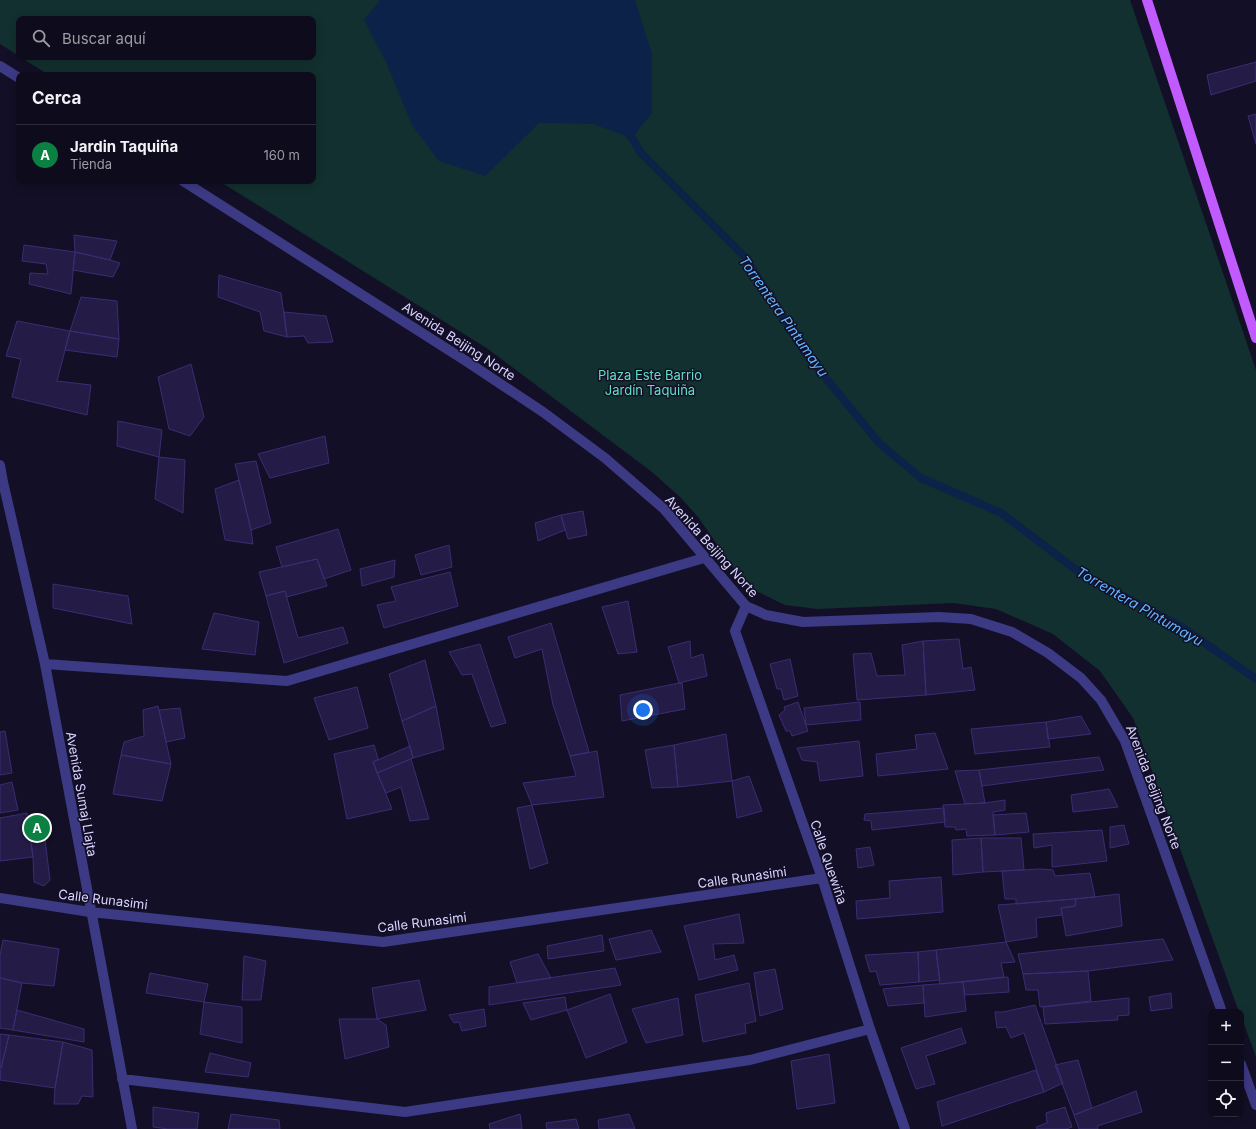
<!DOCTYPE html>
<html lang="es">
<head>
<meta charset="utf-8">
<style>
	body { margin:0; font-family:Inter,sans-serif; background:#1c1929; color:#f1f3f6 }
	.controls { position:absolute; right:12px; bottom:12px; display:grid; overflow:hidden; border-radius:8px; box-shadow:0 2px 10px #0003 }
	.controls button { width:36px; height:36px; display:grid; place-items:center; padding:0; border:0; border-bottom:1px solid #2e2b3b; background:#0e0b1c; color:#f1f3f6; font:20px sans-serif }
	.you { position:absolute; left:643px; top:710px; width:14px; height:14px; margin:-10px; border:3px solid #fff; border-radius:50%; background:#1a73e8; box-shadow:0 0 0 6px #1a73e833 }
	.badge { display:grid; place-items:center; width:26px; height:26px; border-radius:50%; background:#0b8043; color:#fff; font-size:13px; font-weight:700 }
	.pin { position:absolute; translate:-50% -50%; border:2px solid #fff; box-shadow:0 1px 4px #0006 }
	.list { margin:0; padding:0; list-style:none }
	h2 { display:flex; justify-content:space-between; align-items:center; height:52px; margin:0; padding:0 16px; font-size:17px }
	h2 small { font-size:13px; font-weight:400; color:#9b9ba3 }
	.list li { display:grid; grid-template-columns:26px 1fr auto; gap:12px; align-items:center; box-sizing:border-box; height:60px; padding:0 16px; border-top:1px solid #2e2b3b }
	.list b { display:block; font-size:15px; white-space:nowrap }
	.list p { margin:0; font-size:13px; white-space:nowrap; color:#9b9ba3 }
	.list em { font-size:13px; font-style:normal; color:#9b9ba3 }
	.icon { flex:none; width:22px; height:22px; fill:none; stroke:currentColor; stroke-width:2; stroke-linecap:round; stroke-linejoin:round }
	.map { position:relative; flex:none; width:1256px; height:1129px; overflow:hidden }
	.search { position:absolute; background:#0e0b1c; box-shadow:0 2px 10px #0003; left:16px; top:16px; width:300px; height:44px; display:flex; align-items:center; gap:10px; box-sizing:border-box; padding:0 14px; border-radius:8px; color:#9b9ba3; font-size:15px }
	.panel { position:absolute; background:#0e0b1c; box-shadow:0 2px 10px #0003; left:16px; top:72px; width:300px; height:112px; border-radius:8px }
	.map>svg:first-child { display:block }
	.green { fill:#12302f }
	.water { fill:#0c2248 }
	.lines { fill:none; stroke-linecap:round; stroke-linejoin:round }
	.stream { stroke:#0c2248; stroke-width:8 }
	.building { fill:#241b47; stroke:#3b2d73 }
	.minor { stroke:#3d3a85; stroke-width:10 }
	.major { stroke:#c25bff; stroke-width:10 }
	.labels { text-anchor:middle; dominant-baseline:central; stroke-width:3; stroke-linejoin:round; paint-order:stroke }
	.street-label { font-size:13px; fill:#d9d4ff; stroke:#130f26 }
	.park-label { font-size:13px; fill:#5fe0c0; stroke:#130f26 }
	.water-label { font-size:14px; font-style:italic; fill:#62b6ff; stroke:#130f26 }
</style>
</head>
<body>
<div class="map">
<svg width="1256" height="1129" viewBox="0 0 1256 1129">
	<rect width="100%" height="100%" fill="#130f26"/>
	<path class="green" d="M0 0H1130L1256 370V1057L1241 1016V1012H1239L1133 718 1100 671 1053 634 996 609 953 603 817 609 785 605 756 591 737 573 698 517 680 497 652 472 488 349 219 181H313V75H49L20 57H313V19H19V56L0 44Z"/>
	<path class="water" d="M380 0H635L652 54V113L632 138 593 124 539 123 485 176 439 161 412 125 386 62 364 20Z"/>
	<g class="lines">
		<path class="stream" d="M624 130 632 138 641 153 745 257 806 354 880 444 921 478 1001 513 1083 575 1182 627 1256 679"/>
	</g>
	<path class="building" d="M1256 62V81L1211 95 1207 75Z
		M1256 114V144L1248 116Z
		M74 235 117 241 110 260 75 252Z
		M24 245 75 252 71 294 29 284 30 273 48 274 46 264 22 261Z
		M75 252 110 260 120 263 113 277 73 270Z
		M219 275 281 293 287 337 264 331 260 312 218 297Z
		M81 297 117 301 119 339 70 331Z
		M284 312 326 316 333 342 308 343 304 336 287 337Z
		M17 321 70 331 57 381 91 385 87 415 12 397 21 359 6 356Z
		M70 331 119 339 117 357 65 350Z
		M191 364 204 417 190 436 169 429 158 377Z
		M118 421 162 430 159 457 117 446Z
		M325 436 329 463 270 478 258 454Z
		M159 457 185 460 183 513 155 499Z
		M256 461 271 523 251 530 235 464Z
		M239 480 251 530 253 544 225 540 215 489Z
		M583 511 587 535 568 539 561 515Z
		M561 515 565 530 538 541 535 523Z
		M338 529 351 570 324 579 317 559 282 567 276 547Z
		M449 545 452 567 421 575 415 555Z
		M317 559 327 586 287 597 285 591 266 596 259 572Z
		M395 560 394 577 362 586 360 569Z
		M450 572 458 606 384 628 377 605 396 601 391 587Z
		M53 584 128 596 132 624 53 608Z
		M285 591 298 638 343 627 348 643 284 663 266 596Z
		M628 601 637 652 618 654 602 607Z
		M214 613 259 622 255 655 202 649Z
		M551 623 589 752 570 756 553 705 542 649 515 658 508 637Z
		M959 639 963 669 971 667 975 690 926 695 923 641Z
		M690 641 691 658 703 654 707 676 679 683 668 647Z
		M923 641 926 695 857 700 853 654 871 653 877 676 905 675 902 645Z
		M480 644 506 723 491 727 472 674 462 675 449 652Z
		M790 659 798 696 784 700 781 689H777L770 664Z
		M425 660 436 706 402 721 389 674Z
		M679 683H682L685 709 622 721 620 695Z
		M357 687 368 728 329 740 314 698Z
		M798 702 808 731 792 736 790 731H786L779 715 785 710 784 707Z
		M860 702 861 720 806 725 804 708Z
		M158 706 171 764 121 755 124 742 144 736 143 710Z
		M436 706 444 749 413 758 402 721Z
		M180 708 185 738 166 742 159 710Z
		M1081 716 1091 734 1048 739 1046 722Z
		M1046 722 1050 747 975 754 971 729Z
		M5 731 12 773 0 775V732Z
		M935 733 948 769 878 776 876 754 917 749 915 735Z
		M726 734 732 781 678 787 674 745Z
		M859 741 863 776 820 781 817 762 802 760 797 748Z
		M374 745 378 759 373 762 392 809 347 819 334 754Z
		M674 745 678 787 652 788 645 750Z
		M410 746 413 758 377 773 373 762Z
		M597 751 604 797 532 805 523 783 576 776 570 756Z
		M121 755 171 764 162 801 113 794Z
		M1099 757 1104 770 982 786 979 770Z
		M411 759 429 819 410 821 401 787 386 793 377 773Z
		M979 770 985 803 965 804 955 771Z
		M749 776 762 811 737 818 732 781Z
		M12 782 18 810 0 813V785Z
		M1109 789 1118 807 1073 812 1071 795Z
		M1005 800V810L993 812 995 835 967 836 966 829 956 830 955 827H945L943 805 985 803Z
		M532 805 548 863 530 869 517 808Z
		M944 808 945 822 872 830 871 821 864 820 865 814Z
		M27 813 33 857 0 861V818Z
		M1026 813 1029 832 995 835 993 815Z
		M28 822 43 823 50 880 44 886 34 882 33 857Z
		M1124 825 1129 844 1110 848V827Z
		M1102 830 1107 861 1052 867V845L1034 848 1033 834Z
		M981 838H1021L1024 870 983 872Z
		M981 838 983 872 953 875 952 840Z
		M870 847 874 865 858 868 856 849Z
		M1040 869 1053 870 1055 876 1090 873 1095 897 1016 904V899H1005L1002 871Z
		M941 877 943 912 857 919 856 901 890 898 889 881Z
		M1119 894 1122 926 1066 936 1061 908 1075 906 1076 899Z
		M1076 899 1075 906 1061 908 1062 915 1036 918 1037 937 1006 942 998 905Z
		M739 914 744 943 713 944 715 960 734 955 738 970 699 980 684 926Z
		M651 930 661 952 616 960 609 939Z
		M602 935 604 951 548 959 547 946Z
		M1163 939 1173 960 1088 971 1023 974 1018 954Z
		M3 940 59 949 54 986 22 983 0 978V955Z
		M1006 942 1015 962 1001 963 1004 977 940 984 936 950Z
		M936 950 940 980 919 982 918 952Z
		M918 952 919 982 880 985 876 971 870 972 865 955Z
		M538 954 551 978 517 983 510 962Z
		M244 956 266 961 261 1000H242Z
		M615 968 621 985 489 1005V987Z
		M775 969 783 1009 760 1016 754 973Z
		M1088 971 1091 1001 1040 1007 1038 990H1026L1023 974Z
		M150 973 208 984 204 1002 146 993Z
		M1008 977 1009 992 965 995 963 982Z
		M0 978 22 983 13 1030 0 1028Z
		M419 980 426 1010 377 1019 372 988Z
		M963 982 966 1011 925 1017 923 985Z
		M749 983 756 1021 745 1024 746 1033 703 1042 695 995Z
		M923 985 924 1003 888 1006 883 989Z
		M1171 993 1172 1008 1151 1011 1149 997Z
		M610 994 627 1042 586 1058 567 1010Z
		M565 997 567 1010 531 1020 523 1003Z
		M678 998 683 1035 646 1043 632 1009Z
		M1129 998V1015L1117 1016 1118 1020 1045 1024 1043 1007Z
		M204 1002 242 1007V1043L200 1034Z
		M1035 1005 1063 1083 1044 1092 1024 1033 1011 1038 1006 1027 997 1028 995 1012H1003Z
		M484 1009 486 1026 462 1031 459 1022 454 1023 449 1015Z
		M17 1010 84 1029V1042L13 1030Z
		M339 1019H377L386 1025 389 1047 345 1059Z
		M961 1028 966 1043 926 1056 935 1084 916 1089 901 1048Z
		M0 1034 9 1035 1 1068 0 1067Z
		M9 1035 63 1042 55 1088 0 1080 1 1068Z
		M63 1042 92 1050 93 1097 82 1096 78 1104H54L55 1088Z
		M210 1053 251 1063 248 1077 205 1072Z
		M829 1054 835 1103 797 1109 791 1061Z
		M1078 1060 1092 1108 1074 1115 1055 1065Z
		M1036 1070 1044 1092 942 1126 937 1102Z
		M1136 1091 1142 1112 1097 1126 1098 1129H1079L1074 1115Z
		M153 1107 199 1113 197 1129H168L153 1127Z
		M1065 1107 1072 1127 1066 1129H1037L1036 1127 1047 1123 1046 1113Z
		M231 1114 279 1120 280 1129H228Z
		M520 1114 522 1129H490L489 1124Z
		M629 1114 635 1129H599L598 1120Z
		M576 1119 579 1129H547L546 1123Z"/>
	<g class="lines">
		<path class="minor" d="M0 66 19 78
			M183 181 466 361 543 412 605 458 664 509 746 606 766 615 803 622 939 617 971 619 1012 632 1048 653 1081 678 1101 700 1125 741 1222 1012
			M0 465 3 482 45 664 132 1129
			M746 606 735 631 822 878 870 1029 905 1129
			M45 664 287 681 704 558
			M0 898 90 912 383 942 822 878
			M1241 1064 1256 1105
			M122 1079 405 1112 750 1060 870 1029"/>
		<path class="major" d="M1147 0 1256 338"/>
	</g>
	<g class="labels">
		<g class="street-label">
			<text transform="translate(459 341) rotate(33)">Avenida Beijing Norte</text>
			<text transform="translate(712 546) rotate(48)">Avenida Beijing Norte</text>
			<text transform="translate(1154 787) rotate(69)">Avenida Beijing Norte</text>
			<text transform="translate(82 794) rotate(80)">Avenida Sumaj Llajta</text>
			<text transform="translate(829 862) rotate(71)">Calle Quewiña</text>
			<text transform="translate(742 877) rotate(-8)">Calle Runasimi</text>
			<text transform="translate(103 899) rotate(7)">Calle Runasimi</text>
			<text transform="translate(422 922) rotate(-7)">Calle Runasimi</text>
		</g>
		<g class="park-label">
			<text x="650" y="375">Plaza Este Barrio<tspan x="650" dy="15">Jardín Taquiña</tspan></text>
		</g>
		<g class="water-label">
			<text transform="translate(784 316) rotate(55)">Torrentera Pintumayu</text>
			<text transform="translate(1140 606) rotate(30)">Torrentera Pintumayu</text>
		</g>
	</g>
</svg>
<div class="controls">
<button>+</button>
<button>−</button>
<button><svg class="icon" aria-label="locate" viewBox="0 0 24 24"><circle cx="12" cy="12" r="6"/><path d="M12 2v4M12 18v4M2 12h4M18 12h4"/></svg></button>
</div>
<div class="you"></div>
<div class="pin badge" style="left:37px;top:828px">A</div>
<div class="search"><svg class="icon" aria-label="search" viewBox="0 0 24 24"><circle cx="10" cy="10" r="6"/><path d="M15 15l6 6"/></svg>Buscar aquí</div>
<section class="panel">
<h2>Cerca<small></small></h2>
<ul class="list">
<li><span class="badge">A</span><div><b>Jardin Taquiña</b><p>Tienda</p></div><em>160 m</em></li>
</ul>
</section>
</div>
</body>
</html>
